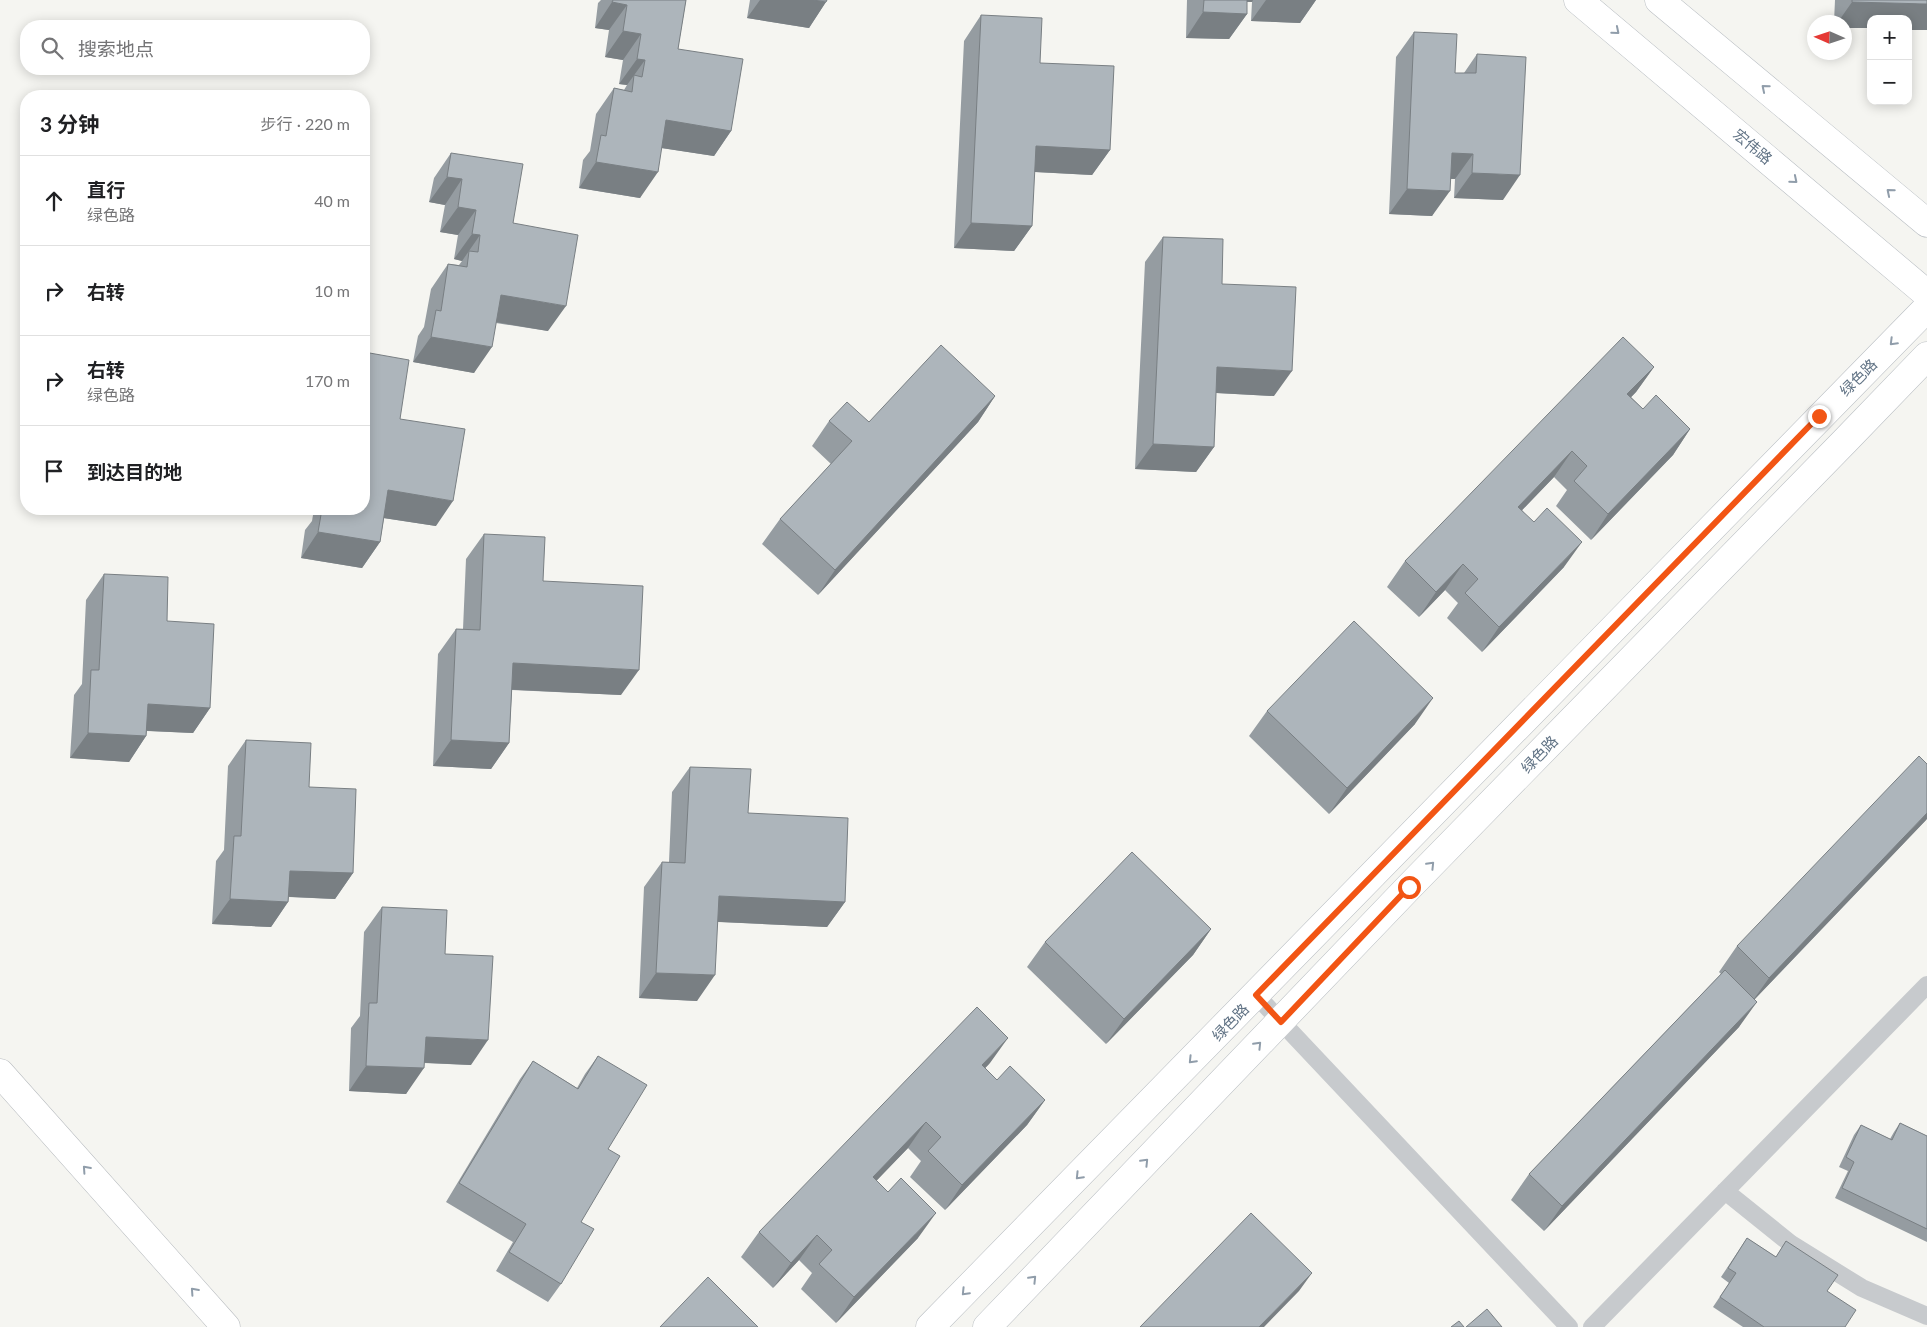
<!DOCTYPE html>
<html lang="zh">
<head>
<meta charset="utf-8">
<style>
	body { margin:0; font-family:Lato,"Noto Sans SC",sans-serif; background:#f2f2f2; color:#202124 }
	.controls { position:absolute; right:15px; top:15px; display:grid; overflow:hidden; border-radius:10px; box-shadow:0 2px 12px #0003 }
	.controls button { width:45px; height:45px; display:grid; place-items:center; padding:0; border:0; border-bottom:1px solid #e0e0e0; background:#fff; color:#202124; font:25px sans-serif }
	.compass { position:absolute; left:1807px; top:15px; width:45px; height:45px; border-radius:50%; background:#fff; box-shadow:0 2px 12px #0003; rotate:273deg }
	.stop { position:absolute; width:15px; height:15px; margin:-11px; border:4px solid #f25514; border-radius:50%; background:#fff }
	.stop.end { background:#f25514; border-color:#fff; box-shadow:0 1px 5px #0008 }
	.list { margin:0; padding:0; list-style:none }
	h2 { display:flex; justify-content:space-between; align-items:center; height:65px; margin:0; padding:0 20px; font-size:21px }
	h2 small { font-size:16px; font-weight:400; color:#757577 }
	.list li { display:grid; grid-template-columns:32px 1fr auto; gap:15px; align-items:center; box-sizing:border-box; height:90px; padding:0 20px; border-top:1px solid #e0e0e0 }
	.list b { display:block; font-size:19px; white-space:nowrap }
	.list p { margin:0; font-size:16px; white-space:nowrap; color:#757577 }
	.list em { font-size:16px; font-style:normal; color:#757577 }
	.icon { flex:none; width:28px; height:28px; fill:none; stroke:currentColor; stroke-width:2; stroke-linecap:round; stroke-linejoin:round }
	.map { position:relative; flex:none; width:1927px; height:1327px; overflow:hidden }
	.search { position:absolute; background:#fff; box-shadow:0 2px 12px #0003; left:20px; top:20px; width:350px; height:55px; display:flex; align-items:center; gap:12px; box-sizing:border-box; padding:0 18px; border-radius:20px; color:#757577; font-size:19px }
	.panel { position:absolute; background:#fff; box-shadow:0 2px 12px #0003; left:20px; top:90px; width:350px; height:425px; border-radius:20px }
	.map>svg:first-child { display:block }
	.lines { fill:none; stroke-linecap:round; stroke-linejoin:round }
	.secondary-casing { stroke:#b8bdc2; stroke-width:29 }
	.primary-casing { stroke:#b7bbbf; stroke-width:29 }
	.lane { stroke:#c7cacd; stroke-width:18 }
	.secondary { stroke:#fff; stroke-width:28 }
	.primary { stroke:#fff; stroke-width:28 }
	.wall { fill:#959ca1 }
	.shaded-wall { fill:#797f83 }
	.building { fill:#adb5bb; stroke:#797f83 }
	.oneway { stroke:#909daa }
	.route { stroke:#f25514; stroke-width:6 }
	.labels { text-anchor:middle; dominant-baseline:central; stroke-width:5; stroke-linejoin:round; paint-order:stroke }
	.street-label { font-size:15px; fill:#617385; stroke:#fff }
</style>
</head>
<body>
<div class="map">
<svg width="1927" height="1327" viewBox="0 0 1927 1327">
	<rect width="100%" height="100%" fill="#f5f5f1"/>
	<g class="lines">
		<g class="secondary-casing">
			<path id="secondary" d="M1578 0 1927 294
				M1659 0 1927 223
				M930 1327 1927 308
				M987 1327 1409 887 1845 441 1927 356"/>
		</g>
		<g class="primary-casing">
			<path id="primary" d="M0 1073 226 1327"/>
		</g>
		<path class="lane" d="M1256 995 1569 1327
			M1725 1191 1791 1244 1862 1288 1927 1316
			M1592 1327 1927 985"/>
		<use href="#secondary" class="secondary"/>
		<use href="#primary" class="primary"/>
	</g>
	<path class="wall" d="M601 0H686L678 49 731 131 714 156 662 148 640 198 579 188 583 160 590 151 596 114 614 88 624 90 627 85 619 84 623 60 605 57 609 30 595 28 598 3Z
		M750 0H827L809 28 747 18Z
		M1187 0H1316L1300 23 1251 21 1252 2H1247V14L1229 39 1186 38Z
		M1835 0H1927L1871 19V28H1844V22H1834Z
		M981 15 1040 63 1110 150 1092 175 1034 172 1032 226 1014 251 954 248 964 41Z
		M1414 32 1455 73H1464L1477 54 1503 200 1454 198 1455 179H1451L1432 216 1389 214 1396 57Z
		M451 153 513 223 548 331 496 323 474 373 413 362 418 336 424 327 431 289 448 264 459 265 462 261 454 259 458 235 440 232 445 205 429 202 434 178Z
		M1163 237 1222 284 1274 396 1216 393 1214 447 1196 472 1135 469 1145 262Z
		M364 352 400 419 436 526 384 518 380 542 362 568 301 558 305 530 312 521 314 509H364Z
		M1654 367 1636 392 1631 397 1643 409 1690 429 1673 455 1591 540 1556 506 1567 490 1554 477 1522 510 1564 567 1482 652 1447 618 1458 603 1445 590 1419 617 1387 587 1405 561Z
		M995 396 978 422 818 595 762 544 780 519 831 464 812 446 829 421 869 422Z
		M484 534 543 581 621 695 512 690 509 743 491 769 433 766 438 654 456 629H463L466 559Z
		M104 574 167 621 210 708 193 733 147 731 146 736 129 762 70 758 74 695 82 684 86 600Z
		M1267 711 1415 724 1329 814 1249 736Z
		M246 740 309 787 353 873 335 899 289 897 288 902 271 927 212 924 216 861 224 850 228 766Z
		M690 767 748 813 845 902 827 927 718 922 697 1001 639 998 644 887 662 862H669L672 792Z
		M1927 819 1755 999 1739 1027 1544 1231 1511 1200 1529 1174 1721 974 1719 972 1737 946Z
		M382 907 471 1065 424 1063 406 1094 349 1091 351 1028 360 1016 364 932Z
		M1211 929 1193 955 1106 1044 1027 967 1045 942Z
		M598 1056 608 1149 581 1222 561 1284 548 1302 496 1271 513 1242 446 1202 520 1079 533 1061 577 1088 585 1074Z
		M990 1063 985 1068 997 1080 1045 1100 1027 1125 945 1210 910 1177 921 1161 908 1148 876 1181 918 1238 836 1323 801 1289 812 1273 799 1260 773 1288 741 1257 759 1232Z
		M1900 1123 1927 1136V1242L1835 1198 1848 1171 1839 1167 1854 1135 1861 1125 1890 1139 1894 1132Z
		M1747 1238 1776 1257 1786 1241 1827 1291 1845 1327H1743L1713 1307 1729 1283 1721 1277Z"/>
	<path class="shaded-wall" d="M760 0H813L826 2 809 28 747 18Z
		M1231 0H1253L1252 2 1231 1Z
		M1266 0H1316L1300 23 1251 21Z
		M612 2 627 5 609 30 595 28Z
		M1852 2 1927 4V30H1908V19H1871V28H1844V22H1838Z
		M1203 12 1247 14 1229 39 1186 38Z
		M623 31 641 34 623 60 605 57Z
		M637 59 645 60 627 85 619 84Z
		M666 120 731 131 714 156 648 146Z
		M1036 146 1110 150 1092 175 1018 171Z
		M1452 153 1473 154 1455 179 1434 178Z
		M596 162 658 172 640 198 579 188Z
		M1472 173 1520 175 1503 200 1454 198Z
		M447 177 462 179 445 205 429 202Z
		M1407 189 1450 191 1432 216 1389 214Z
		M458 207 476 210 458 235 440 232Z
		M971 223 1032 226 1014 251 954 248Z
		M472 234 480 235 462 261 454 259Z
		M501 295 566 306 548 331 483 320Z
		M431 337 492 347 474 373 413 362Z
		M1217 367 1292 371 1274 396 1199 392Z
		M1654 367 1636 392 1610 419 1627 394Z
		M995 396 978 422 818 595 835 570Z
		M364 429 367 430 364 435Z
		M1690 429 1673 455 1591 540 1608 514Z
		M1153 444 1214 447 1196 472 1135 469Z
		M1572 451 1554 477 1501 532 1518 507Z
		M388 490 453 501 436 526 370 516Z
		M318 532 380 542 362 568 301 558Z
		M1582 542 1564 567 1482 652 1499 627Z
		M1463 564 1445 590 1419 617 1436 592Z
		M513 663 639 670 621 695 496 689Z
		M1433 698 1415 724 1329 814 1347 788Z
		M148 704 210 708 193 733 130 730Z
		M88 733 146 736 129 762 70 758Z
		M451 740 509 743 491 769 433 766Z
		M1927 813V819L1751 1003 1769 978Z
		M290 871 353 873 335 899 272 896Z
		M719 896 845 902 827 927 701 921Z
		M230 899 288 902 271 927 212 924Z
		M1211 929 1193 955 1106 1044 1124 1019Z
		M656 973 715 975 697 1001 639 998Z
		M1757 1002 1739 1027 1544 1231 1562 1206Z
		M426 1037 488 1040 471 1065 408 1062Z
		M1008 1038 990 1063 964 1090 982 1065Z
		M366 1066 424 1068 406 1094 349 1091Z
		M1045 1100 1027 1125 945 1210 962 1185Z
		M926 1122 908 1148 855 1203 873 1177Z
		M936 1213 918 1238 836 1323 854 1297Z
		M817 1235 799 1260 773 1288 791 1263Z
		M1312 1273 1299 1291 1264 1327H1259Z"/>
	<path class="building" d="M613 0H686L678 49 743 59 731 131 666 120 658 172 596 162 601 135 606 136 614 88 632 92 634 75 642 77 645 60 637 59 641 34 623 31 627 5 612 2Z
		M813 0H827L826 2Z
		M1204 0H1247V14L1203 12Z
		M1852 0H1927V4L1852 2Z
		M981 15 1042 18 1040 63 1114 66 1110 150 1036 146 1032 226 971 223Z
		M1414 32 1457 34 1455 73H1476L1477 54 1526 57 1520 175 1472 173 1473 154 1452 153 1450 191 1407 189Z
		M451 153 523 164 513 223 578 235 566 306 501 295 492 347 431 337 436 310 441 311 448 264 467 267 469 251 478 252 480 235 472 234 476 210 458 207 462 179 447 177Z
		M1163 237 1223 239 1222 284 1296 287 1292 371 1217 367 1214 447 1153 444Z
		M1623 337 1654 367 1627 394 1643 409 1656 395 1690 429 1608 514 1574 481 1587 466 1572 451 1518 507 1534 522 1547 508 1582 542 1499 627 1465 593 1478 579 1463 564 1436 592 1405 561Z
		M941 345 995 396 835 570 780 519 852 441 829 421 847 402 869 422Z
		M364 352 409 360 400 419 465 429 453 501 388 490 380 542 318 532 322 509H364V447L367 430 364 429Z
		M484 534 545 537 543 581 643 586 639 670 513 663 509 743 451 740 456 629 480 630Z
		M104 574 168 577 167 621 214 624 210 708 148 704 146 736 88 733 91 670H99Z
		M1354 621 1433 698 1347 788 1267 711Z
		M246 740 311 743 309 787 356 789 353 873 290 871 288 902 230 899 234 836H241Z
		M1919 756 1927 764V813L1769 978 1737 946Z
		M690 767 751 769 748 813 848 818 845 902 719 896 715 975 656 973 662 862 685 863Z
		M1132 852 1211 929 1124 1019 1045 942Z
		M382 907 447 910 445 954 493 956 488 1040 426 1037 424 1068 366 1066 369 1003H377Z
		M1725 970 1757 1002 1562 1206 1529 1174Z
		M977 1007 1008 1038 982 1065 997 1080 1010 1066 1045 1100 962 1185 928 1151 941 1137 926 1122 873 1177 888 1192 901 1178 936 1213 854 1297 819 1264 832 1250 817 1235 791 1263 759 1232Z
		M598 1056 647 1085 608 1149 620 1156 581 1222 594 1229 561 1284 509 1252 526 1224 459 1183 533 1061 578 1089Z
		M1900 1123 1927 1136V1229L1842 1188 1854 1162 1846 1157 1861 1125 1892 1140Z
		M1251 1213 1312 1273 1259 1327H1140Z
		M1747 1238 1776 1257 1786 1241 1838 1275 1827 1291 1856 1310 1845 1327H1764L1720 1297 1736 1273 1728 1268Z
		M708 1277 758 1327H660Z
		M1487 1309 1502 1327H1466Z
		M1459 1321 1464 1327H1451Z"/>
	<defs><path id="oneway-chevron" d="M-2-3.5L2.5 0L-2 3.5" fill="none" stroke-width="1.6" stroke-linecap="round" stroke-linejoin="round" transform="scale(1.25)"/></defs>
	<g class="oneway">
		<use href="#oneway-chevron" transform="translate(1616 31) rotate(40)"/>
		<use href="#oneway-chevron" transform="translate(1765 88) rotate(-140)"/>
		<use href="#oneway-chevron" transform="translate(1794 180) rotate(40)"/>
		<use href="#oneway-chevron" transform="translate(1890 192) rotate(-140)"/>
		<use href="#oneway-chevron" transform="translate(1893 342) rotate(135)"/>
		<use href="#oneway-chevron" transform="translate(1431 865) rotate(-46)"/>
		<use href="#oneway-chevron" transform="translate(1258 1045) rotate(-46)"/>
		<use href="#oneway-chevron" transform="translate(1192 1060) rotate(134)"/>
		<use href="#oneway-chevron" transform="translate(1145 1162) rotate(-46)"/>
		<use href="#oneway-chevron" transform="translate(86 1169) rotate(-132)"/>
		<use href="#oneway-chevron" transform="translate(1079 1176) rotate(134)"/>
		<use href="#oneway-chevron" transform="translate(1033 1279) rotate(-46)"/>
		<use href="#oneway-chevron" transform="translate(194 1291) rotate(-132)"/>
		<use href="#oneway-chevron" transform="translate(965 1292) rotate(134)"/>
	</g>
	<g class="lines">
		<path class="route" d="M1409 887 1281 1022 1256 995 1819 416"/>
	</g>
	<g class="labels">
		<g class="street-label">
			<text transform="translate(1753 146) rotate(40)">宏伟路</text>
			<text transform="translate(1858 377) rotate(-45)">绿色路</text>
			<text transform="translate(1539 754) rotate(-46)">绿色路</text>
			<text transform="translate(1230 1022) rotate(-46)">绿色路</text>
		</g>
	</g>
</svg>
<div class="controls">
<button>+</button>
<button>−</button>
</div>
<svg class="compass" viewBox="-18 -18 36 36"><path d="M0-13l5 13h-10z" fill="#e53935"/><path d="M0 13l5-13h-10z" fill="#757577"/></svg>
<div class="stop" style="left:1409px;top:887px"></div>
<div class="stop end" style="left:1819px;top:416px"></div>
<div class="search"><svg class="icon" aria-label="search" viewBox="0 0 24 24"><circle cx="10" cy="10" r="6"/><path d="M15 15l6 6"/></svg>搜索地点</div>
<section class="panel">
<h2>3 分钟<small>步行 · 220 m</small></h2>
<ul class="list">
<li><svg class="icon" aria-label="ahead" viewBox="0 0 24 24"><path d="M12 20V5M6 11l6-6 6 6"/></svg><div><b>直行</b><p>绿色路</p></div><em>40 m</em></li>
<li><svg class="icon" aria-label="right" viewBox="0 0 24 24"><path d="M7 20v-9h11M14 6l5 5-5 5"/></svg><div><b>右转</b></div><em>10 m</em></li>
<li><svg class="icon" aria-label="right" viewBox="0 0 24 24"><path d="M7 20v-9h11M14 6l5 5-5 5"/></svg><div><b>右转</b><p>绿色路</p></div><em>170 m</em></li>
<li><svg class="icon" aria-label="arrive" viewBox="0 0 24 24"><path d="M6 21V4h12l-3 4 3 4H6"/></svg><div><b>到达目的地</b></div></li>
</ul>
</section>
</div>
</body>
</html>
